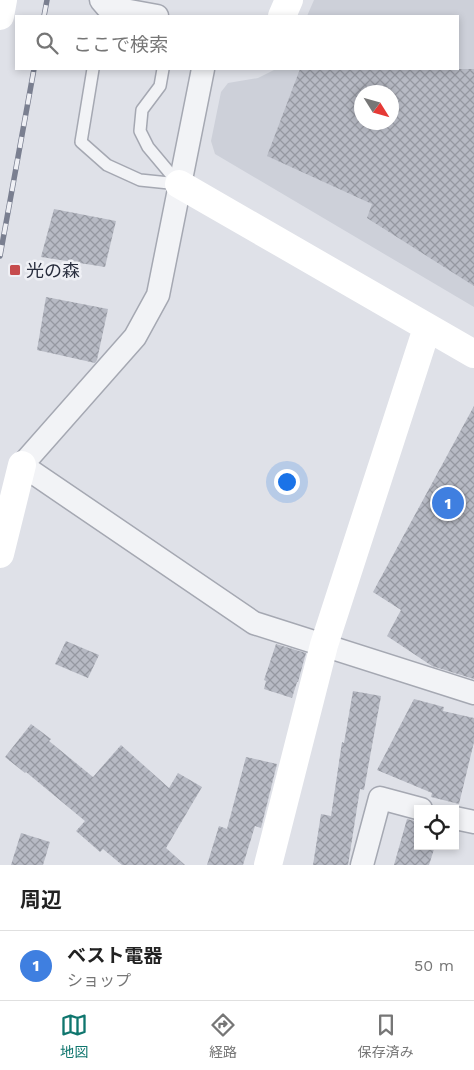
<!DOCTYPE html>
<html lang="ja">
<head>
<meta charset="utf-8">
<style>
	body { margin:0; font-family:"Work Sans","Noto Sans JP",sans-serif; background:#f6f6f6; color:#222 }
	.controls { position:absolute; right:15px; bottom:15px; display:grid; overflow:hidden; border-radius:0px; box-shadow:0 2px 8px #0003 }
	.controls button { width:45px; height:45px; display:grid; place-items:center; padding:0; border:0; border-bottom:1px solid #e0e0e0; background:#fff; color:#222; font:25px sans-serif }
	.compass { position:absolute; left:354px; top:85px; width:45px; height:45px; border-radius:50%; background:#fff; box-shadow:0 2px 8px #0003; rotate:127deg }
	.you { position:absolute; left:286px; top:481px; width:18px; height:18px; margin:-12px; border:4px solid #fff; border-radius:50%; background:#1a73e8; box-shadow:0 0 0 8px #1a73e833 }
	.badge { display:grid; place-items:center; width:32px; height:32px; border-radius:50%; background:#0f766e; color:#fff; font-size:16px; font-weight:700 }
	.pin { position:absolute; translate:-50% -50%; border:2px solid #fff; box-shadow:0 1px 5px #0006 }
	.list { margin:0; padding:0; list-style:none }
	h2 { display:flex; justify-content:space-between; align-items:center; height:65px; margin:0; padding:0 20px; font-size:21px }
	h2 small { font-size:16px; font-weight:400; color:#767676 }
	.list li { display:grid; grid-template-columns:32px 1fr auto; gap:15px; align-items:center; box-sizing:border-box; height:70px; padding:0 20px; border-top:1px solid #e0e0e0 }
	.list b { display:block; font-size:19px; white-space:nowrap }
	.list p { margin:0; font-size:16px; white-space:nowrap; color:#767676 }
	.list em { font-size:16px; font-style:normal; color:#767676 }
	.icon { flex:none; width:28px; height:28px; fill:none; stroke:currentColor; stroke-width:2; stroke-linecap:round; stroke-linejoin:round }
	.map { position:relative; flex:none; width:474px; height:865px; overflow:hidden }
	.search { position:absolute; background:#fff; box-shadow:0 2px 8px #0003; left:15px; right:15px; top:15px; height:55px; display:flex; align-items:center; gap:12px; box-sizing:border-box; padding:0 18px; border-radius:0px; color:#767676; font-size:19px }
	.sheet { height:135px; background:#fff }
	nav { display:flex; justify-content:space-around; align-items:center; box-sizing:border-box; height:70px; border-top:1px solid #e0e0e0; background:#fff; font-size:14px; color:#767676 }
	nav a { display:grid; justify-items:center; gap:2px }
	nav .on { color:#0f766e }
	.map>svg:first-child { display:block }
	.built { fill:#cdd0d9; fill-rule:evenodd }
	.building { fill:url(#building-cross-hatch); fill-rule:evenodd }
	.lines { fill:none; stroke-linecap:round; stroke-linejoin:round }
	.lane-casing { stroke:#a5a8b2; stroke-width:14 }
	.street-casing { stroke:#a5a8b2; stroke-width:25 }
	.lane { stroke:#f2f3f6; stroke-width:11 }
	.street { stroke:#f2f3f6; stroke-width:22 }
	.secondary { stroke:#fff; stroke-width:28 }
	.rail-casing { stroke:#7a7f90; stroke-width:5.5 }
	.rail { stroke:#eff0f5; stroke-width:4; stroke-dasharray:11; stroke-linecap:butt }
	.poi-dot { fill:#c64b4d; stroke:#eff0f5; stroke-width:2 }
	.labels { text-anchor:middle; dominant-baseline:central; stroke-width:5; stroke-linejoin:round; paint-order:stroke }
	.poi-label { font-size:18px; fill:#292e3e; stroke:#eff0f5; text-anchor:start }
</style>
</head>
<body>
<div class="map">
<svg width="474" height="865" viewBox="0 0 474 865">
	<defs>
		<pattern id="building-cross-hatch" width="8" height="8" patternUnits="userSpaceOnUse" patternTransform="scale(1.25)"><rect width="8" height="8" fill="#b7bac4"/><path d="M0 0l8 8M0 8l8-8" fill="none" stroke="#9598a1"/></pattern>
	</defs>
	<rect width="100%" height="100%" fill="#dfe1e8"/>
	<path class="built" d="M314 0H474V307L215 154 211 141 221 92 228 83 258 78 276 69H458V16H307ZM362 92H392V122H362Z"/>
	<path class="building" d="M300 69H474V286L367 218 372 204 267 156ZM362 92H392V122H362Z
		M54 209 116 221 105 267 41 257Z
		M46 297 108 309 97 360 95 363 37 350Z
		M474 406V679L432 666 387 636 401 610 373 592Z
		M66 641 99 655 88 678 55 664Z
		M276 644 306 653 298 682H297L292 698 264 689 266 681 264 680Z
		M353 691 381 696 364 790 360 789 348 865H313L321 814 331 816 342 742 344 743Z
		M414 699 444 707 443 711 474 718V742L459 804 431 797 432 793 377 770Z
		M31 724 51 739 49 741 93 777 121 745 169 788 178 773 202 787 166 848 185 865H122L103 849 100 852 76 831 85 821 26 772 25 773 5 757Z
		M246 757 277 764 261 828 255 826 243 865H207L219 826 227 829Z
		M407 819 418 822V846H435L429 865H394Z
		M21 833 50 842 43 865H11Z"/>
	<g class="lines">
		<g class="lane-casing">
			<path id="lane" d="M93 69 81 142 107 165 140 180 179 184
				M163 69 160 86 142 110 140 131 148 147 179 184"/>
		</g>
		<g class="street-casing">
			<path id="street" d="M101 0 107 7 157 16
				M203 69 158 295 135 337 22 465 254 623 474 693
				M455 818 474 822
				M362 865 380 798 421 809"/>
		</g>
		<use href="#lane" class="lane"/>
		<use href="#street" class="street"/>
		<path class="secondary" d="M0 16 3 0
			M282 16 289 0
			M179 184 474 354
			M0 554 22 465
			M268 865 324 645 427 328"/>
		<g class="rail-casing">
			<path id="rail" d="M44 16 47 0
				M0 256 34 69"/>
		</g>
		<use href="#rail" class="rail"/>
	</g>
	<rect class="poi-dot" x="9" y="264" width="12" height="12" rx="2.5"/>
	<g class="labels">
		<g class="poi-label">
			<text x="26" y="270">光の森</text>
		</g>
	</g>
</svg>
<div class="controls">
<button><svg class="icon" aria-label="locate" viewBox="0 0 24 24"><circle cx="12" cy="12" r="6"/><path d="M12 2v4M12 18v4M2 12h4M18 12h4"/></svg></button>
</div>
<svg class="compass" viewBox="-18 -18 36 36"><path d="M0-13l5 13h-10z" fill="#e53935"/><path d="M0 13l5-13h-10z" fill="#767676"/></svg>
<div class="you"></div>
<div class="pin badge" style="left:448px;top:503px;background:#3f7fe0">1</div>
<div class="search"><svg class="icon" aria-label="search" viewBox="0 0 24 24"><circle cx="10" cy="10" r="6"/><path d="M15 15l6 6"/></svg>ここで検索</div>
</div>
<section class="sheet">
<h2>周辺<small></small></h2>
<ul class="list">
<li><span class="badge" style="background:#3f7fe0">1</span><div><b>ベスト電器</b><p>ショップ</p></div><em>50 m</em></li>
</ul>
</section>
<nav>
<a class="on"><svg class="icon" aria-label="map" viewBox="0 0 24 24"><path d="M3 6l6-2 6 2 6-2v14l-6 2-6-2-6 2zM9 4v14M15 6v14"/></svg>地図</a>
<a><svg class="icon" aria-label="directions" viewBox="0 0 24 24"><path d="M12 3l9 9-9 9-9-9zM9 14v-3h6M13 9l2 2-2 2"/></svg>経路</a>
<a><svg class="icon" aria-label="saved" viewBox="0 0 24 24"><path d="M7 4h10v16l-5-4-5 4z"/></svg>保存済み</a>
</nav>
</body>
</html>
